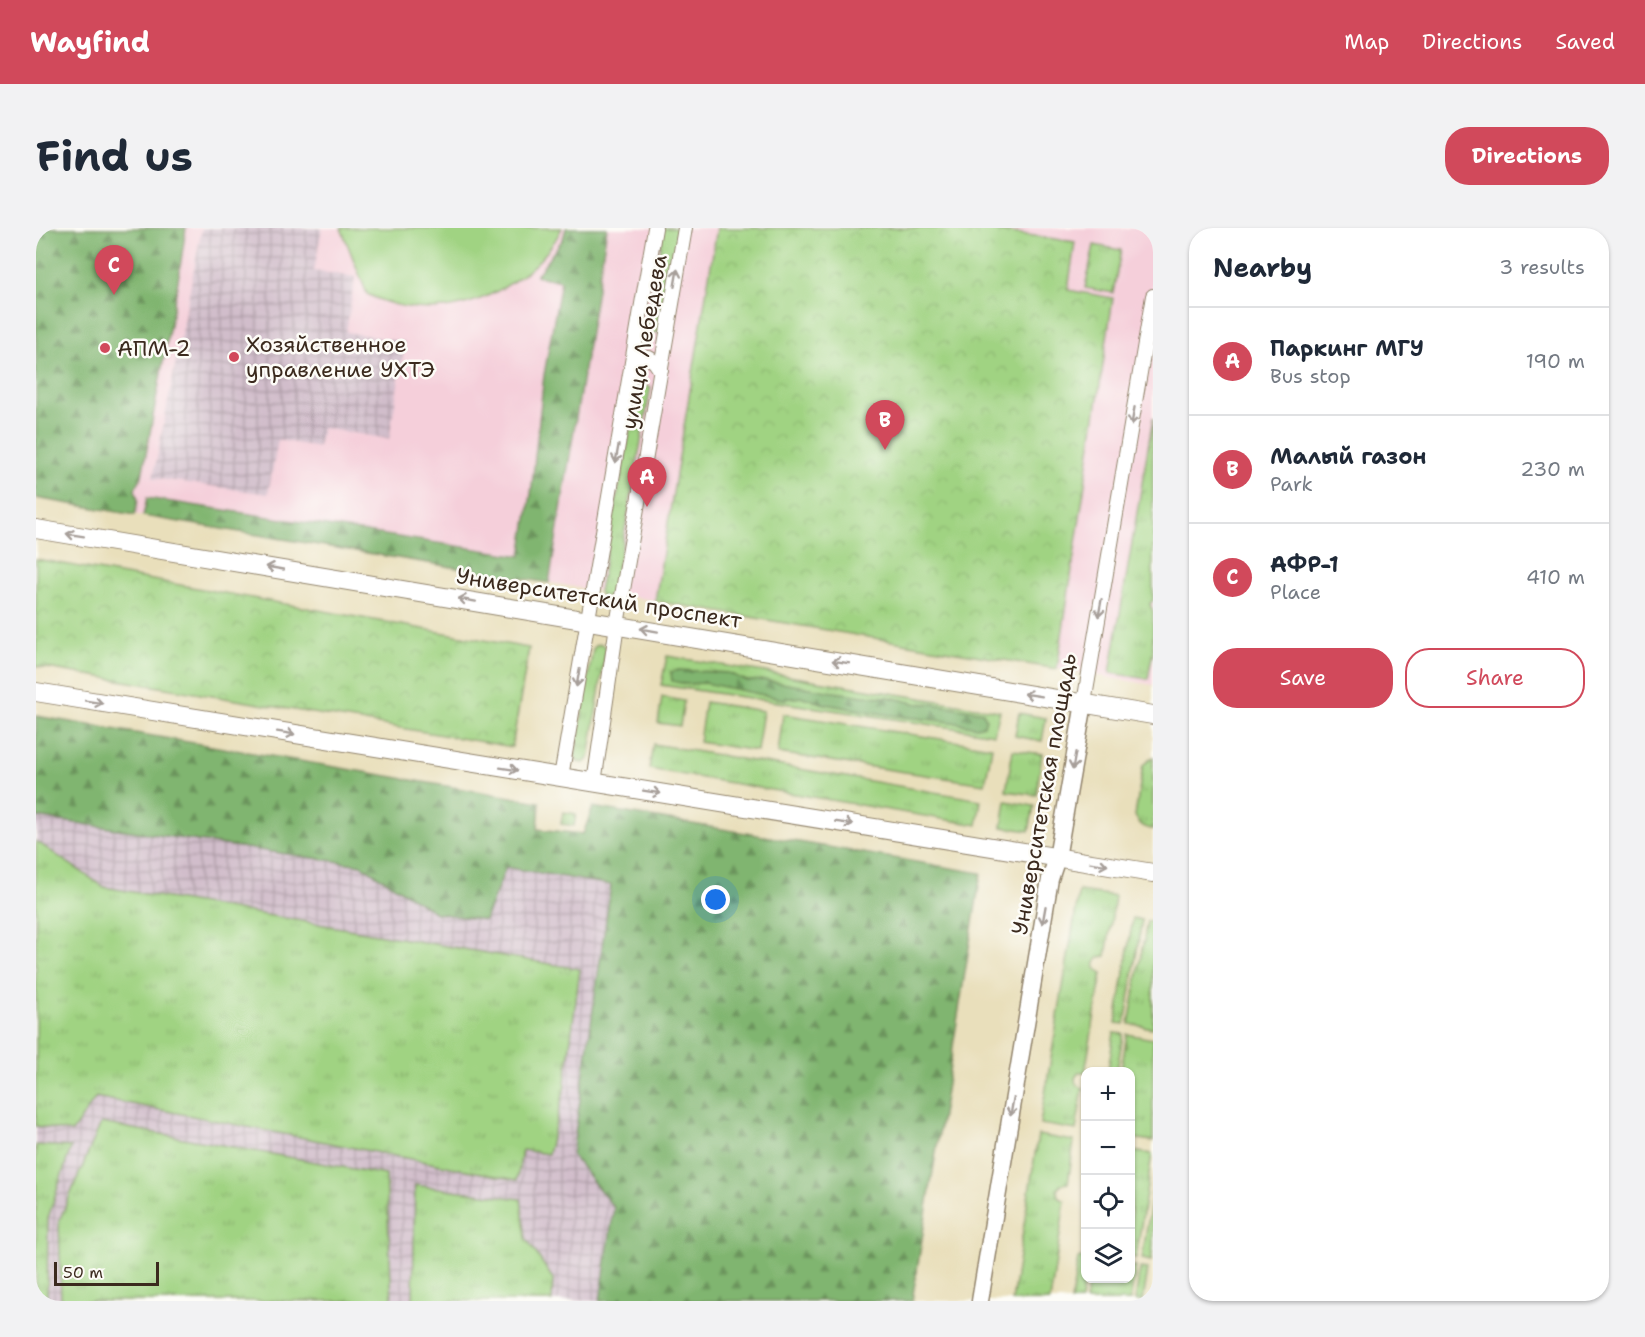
<!DOCTYPE html>
<html lang="en">
<head>
<meta charset="utf-8">
<style>
	body { margin:0; font-family:"Shantell Sans",sans-serif; background:#f2f2f3; color:#1f2937 }
	.controls { position:absolute; right:18px; bottom:18px; display:grid; overflow:hidden; border-radius:12px; box-shadow:0 2px 4px #0004 }
	.controls button { width:54px; height:54px; display:grid; place-items:center; padding:0; border:0; border-bottom:2px solid #e0e1e3; background:#fff; color:#1f2937; font:30px sans-serif }
	.scale { position:absolute; left:18px; bottom:15px; width:105px; box-sizing:border-box; padding-left:6px; border:3px solid #3b2a1e; border-top:0; font-size:16px; line-height:21px; white-space:nowrap; color:#3b2a1e; -webkit-text-stroke:4px #fdfcf7; paint-order:stroke }
	.you { position:absolute; left:680px; top:672px; width:21px; height:21px; margin:-15px; border:4px solid #fff; border-radius:50%; background:#1a73e8; box-shadow:0 0 0 9px #1a73e833 }
	.badge { display:grid; place-items:center; width:39px; height:39px; border-radius:50%; background:#d1495b; color:#fff; font-size:20px; font-weight:700 }
	.pin { position:absolute; translate:-50% -50px; filter:drop-shadow(0 2px 3px #0008) }
	.pin::after { content:''; position:absolute; top:32px; width:21px; height:18px; background:inherit; clip-path:polygon(0 0,100% 0,50% 100%) }
	.list { margin:0; padding:0; list-style:none }
	h2 { display:flex; justify-content:space-between; align-items:center; height:78px; margin:0; padding:0 24px; font-size:26px }
	h2 small { font-size:20px; font-weight:400; color:#747a83 }
	.list li { display:grid; grid-template-columns:39px 1fr auto; gap:18px; align-items:center; box-sizing:border-box; height:108px; padding:0 24px; border-top:2px solid #e0e1e3 }
	.list b { display:block; font-size:22px; white-space:nowrap }
	.list p { margin:0; font-size:20px; white-space:nowrap; color:#747a83 }
	.list em { font-size:20px; font-style:normal; color:#747a83 }
	.actions { display:flex; gap:12px; padding:18px 24px }
	.actions a { flex:1; padding:14px 0; border:2px solid #d1495b; border-radius:24px; text-align:center; font-size:21px; color:#d1495b }
	.actions .main { background:#d1495b; color:#fff }
	.icon { flex:none; width:33px; height:33px; fill:none; stroke:currentColor; stroke-width:2; stroke-linecap:round; stroke-linejoin:round }
	.map { position:relative; flex:none; width:1117px; height:1073px; overflow:hidden; border-radius:24px }
	header { display:flex; align-items:center; gap:36px; box-sizing:border-box; height:84px; padding:0 30px; background:#d1495b; color:#fff }
	header strong { font-size:28px }
	nav { display:flex; gap:33px; margin-inline-start:auto; font-size:21px }
	.intro { display:flex; align-items:center; justify-content:space-between; box-sizing:border-box; height:144px; padding:0 36px }
	h1 { margin:0; font-size:42px }
	.button { padding:15px 27px; border-radius:24px; background:#d1495b; color:#fff; font-size:21px; font-weight:700 }
	main { display:flex; gap:36px; padding:0 36px }
	aside { flex:1; background:#fff; border-radius:24px; box-shadow:0 2px 4px #0004 }
	.map>svg:first-child { display:block }
	.built { fill:#f5cfda }
	.industrial { fill:url(#industrial-grid) }
	.grass { fill:url(#grass-tufts); stroke:#6e7e50; stroke-width:1.5 }
	.forest { fill:url(#forest-firs); stroke:#5e7047; stroke-width:1.5 }
	.park { fill:url(#park-crowns); stroke:#6e7e50; stroke-width:1.5 }
	.pitch { fill:#a0d382; stroke:#6e7e50; stroke-width:1.5 }
	.lines { fill:none; stroke-linecap:round; stroke-linejoin:round }
	.minor-casing { stroke:#92846c; stroke-width:16 }
	.tertiary-casing { stroke:#92846c; stroke-width:19 }
	.secondary-casing { stroke:#92846c; stroke-width:20 }
	.minor { stroke:#fff; stroke-width:14 }
	.tertiary { stroke:#fff; stroke-width:16 }
	.secondary { stroke:#fff; stroke-width:18 }
	.oneway { stroke:#a79f9a }
	.poi-dot { fill:#d1495b; stroke:#fdfcf7; stroke-width:2 }
	.labels { text-anchor:middle; dominant-baseline:central; stroke-width:5; stroke-linejoin:round; paint-order:stroke }
	.street-label { font-size:22px; fill:#3b2a1e; stroke:#fdfcf7 }
	.poi-label { font-size:22px; fill:#3b2a1e; stroke:#fdfcf7; text-anchor:start }
</style>
</head>
<body>
<header>
<strong>Wayfind</strong>
<nav><a>Map</a><a>Directions</a><a>Saved</a></nav>
</header>
<div class="intro"><h1>Find us</h1><a class="button">Directions</a></div>
<main>
<div class="map">
<svg width="1117" height="1073" viewBox="0 0 1117 1073">
	<defs>
		<pattern id="industrial-grid" width="8" height="8" patternUnits="userSpaceOnUse" patternTransform="scale(1.5)"><rect width="8" height="8" fill="#d1bdcb"/><path d="M0 4h8M4 0v8" fill="none" stroke="#ab9aa4"/></pattern>
		<pattern id="grass-tufts" width="24" height="20" patternUnits="userSpaceOnUse" patternTransform="scale(1.5)"><rect width="24" height="20" fill="#a0d382"/><path d="M3 7l-1-3M5 7V3M7 7l1-3M15 17l-1-3M17 17v-4M19 17l1-3" fill="none" stroke="#8bb570"/></pattern>
		<pattern id="forest-firs" width="22" height="20" patternUnits="userSpaceOnUse" patternTransform="scale(1.5)"><rect width="22" height="20" fill="#80b570"/><path d="M5 1l3.5 6h-7zM16 11l3.5 6h-7z" fill="#6a935b"/></pattern>
		<pattern id="park-crowns" width="20" height="18" patternUnits="userSpaceOnUse" patternTransform="scale(1.5)"><rect width="20" height="18" fill="#a0d382"/><path d="M2 6a3 3 0 1 1 6 0M12 15a3 3 0 1 1 6 0" fill="none" stroke="#8bb570"/></pattern>
	</defs>
	<rect width="100%" height="100%" fill="#fdfcf7"/>
	<filter id="ink" filterUnits="userSpaceOnUse"><feTurbulence type="fractalNoise" baseFrequency=".0167" numOctaves="2"/><feDisplacementMap in="SourceGraphic" scale="12" xChannelSelector="R" yChannelSelector="G"/><feConvolveMatrix kernelMatrix="1 2 1 2 8 2 1 2 1" color-interpolation-filters="sRGB"/></filter>
	<filter id="wash" filterUnits="userSpaceOnUse"><feTurbulence type="fractalNoise" baseFrequency=".008" numOctaves="4" result="noise"/><feDisplacementMap in="SourceGraphic" scale="24" xChannelSelector="R" yChannelSelector="G"/><feGaussianBlur stdDeviation="1.35" result="paint"/><feColorMatrix in="noise" values="0 0 0 0 0 0 0 0 0 0 0 0 0 0 0 0 0 1.4 0 .05"/><feComposite in="paint" operator="in"/></filter>
	<g filter="url(#wash)">
		<rect width="100%" height="100%" fill="#e9dfbb"/>
		<path class="built" d="M0 0H1117V457L557 362 0 270Z"/>
		<path class="industrial" d="M166 0H286L278 43 319 49 310 104 369 114 353 211 286 200 282 219 242 212 232 266 117 250Z
			M0 504 445 618 650 647 574 1073H0Z"/>
		<path class="grass" d="M627 0H642L625 105 611 104Z
			M1058 17 1085 22 1077 65 1049 60Z
			M603 155 615 159 577 367 571 369 565 368 563 363Z
			M1117 190V372L1114 376 1117 384V423L1112 451 1074 445Z
			M566 416 570 419 553 530 548 535 542 534 539 529 557 421 560 417Z
			M631 428 964 483 958 506 625 457Z
			M626 469 648 473 644 498 622 495Z
			M669 474 727 483 721 523 663 514Z
			M983 485 1010 490 1006 513 979 508Z
			M747 486 956 519 949 556 742 525Z
			M617 516 945 572 941 597 613 541Z
			M977 522 1006 526 1000 567 970 563Z
			M1117 529V601C1107 600 1104 597 1099 588L1107 537Z
			M970 573 998 578 993 603 966 599Z
			M527 584 540 586 538 598 525 596Z
			M0 613 68 659 544 741 528 863 512 926 486 922 481 952 60 869 36 904 0 898Z
			M1043 663 1079 668 1070 728 1063 729 1059 735V740L1066 745 1049 844H1043L1039 850 1040 857 1047 860 1040 902 1004 896Z
			M1097 690 1106 692 1089 796 1080 795Z
			M1111 693 1117 694V800L1093 796Z
			M1078 805 1087 806 1081 843H1072Z
			M1091 806 1117 811V913L1095 910 1094 844 1085 843Z
			M65 895 350 947 356 1073H25L23 993Z
			M1002 907 1038 913 1032 955 1025 956 1021 962 1022 969 1029 973 1014 1073H976Z
			M0 917 35 919 12 990 11 1073H0Z
			M1095 923 1116 926 1100 1030 1095 1029Z
			M379 957 485 971 490 1010 517 1051 516 1073H377Z
			M1117 962V1019L1115 1033 1106 1031Z
			M1042 1030 1049 1031V1044L1045 1073H1035Z
			M1095 1038H1100L1094 1073H1049L1053 1051 1094 1050Z
			M1104 1040 1112 1041 1107 1073H1099Z"/>
		<path class="forest" d="M0 0H150L141 59 106 248 99 261 102 272 99 287 0 270Z
			M530 0H571L513 355 107 288 111 270 485 328 495 266 508 147 525 53 500 48 527 11Z
			M643 442 692 445 711 453 729 452 791 463 827 468 853 469 882 476H897L947 484 950 491 948 497 940 499 916 494 853 487 789 476 767 469 747 471 669 455 649 456 636 453 635 444Z
			M0 488 504 574 502 601 547 606 557 579 945 645 876 1073H564L578 980 536 927 575 657 470 639 449 692 400 685 325 637 0 589Z"/>
		<path class="park" d="M681 0H957V2L1039 14 1032 62 1077 70 1021 441 619 373Z
			M0 331 493 420 476 519 0 438Z"/>
		<path class="pitch" d="M305 0H526C506 42 454 75 408 80 382 83 354 78 331 66Z"/>
	</g>
	<g filter="url(#ink)">
		<g class="lines">
			<g class="minor-casing">
				<path id="minor" d="M597 137 605 131 613 130 619 134 625 143
					M1048 475 1117 68
					M525 549 619 0
					M558 555 581 397 649 0"/>
			</g>
			<g class="tertiary-casing">
				<path id="tertiary" d="M944 1073 1014 651 1021 630 1048 475"/>
			</g>
			<g class="secondary-casing">
				<path id="secondary" d="M0 301 1117 487
					M0 464 1117 645"/>
			</g>
			<use href="#minor" class="minor"/>
			<use href="#tertiary" class="tertiary"/>
			<use href="#secondary" class="secondary"/>
		</g>
		<defs><path id="oneway-shaft" d="M-6 0H5M1.5-3L5.5 0L1.5 3" fill="none" stroke-width="1.6" stroke-linecap="round" stroke-linejoin="round" transform="scale(1.5)"/></defs>
		<g class="oneway">
			<use href="#oneway-shaft" transform="translate(640 50) rotate(-80)"/>
			<use href="#oneway-shaft" transform="translate(1097 188) rotate(100)"/>
			<use href="#oneway-shaft" transform="translate(581 226) rotate(100)"/>
			<use href="#oneway-shaft" transform="translate(39 307) rotate(-171)"/>
			<use href="#oneway-shaft" transform="translate(239 340) rotate(-170)"/>
			<use href="#oneway-shaft" transform="translate(431 372) rotate(-170)"/>
			<use href="#oneway-shaft" transform="translate(1064 380) rotate(100)"/>
			<use href="#oneway-shaft" transform="translate(613 402) rotate(-170)"/>
			<use href="#oneway-shaft" transform="translate(805 434) rotate(-171)"/>
			<use href="#oneway-shaft" transform="translate(542 450) rotate(100)"/>
			<use href="#oneway-shaft" transform="translate(997 467) rotate(-171)"/>
			<use href="#oneway-shaft" transform="translate(58 474) rotate(9)"/>
			<use href="#oneway-shaft" transform="translate(250 505) rotate(9)"/>
			<use href="#oneway-shaft" transform="translate(1038 533) rotate(100)"/>
			<use href="#oneway-shaft" transform="translate(473 541) rotate(9)"/>
			<use href="#oneway-shaft" transform="translate(616 564) rotate(9)"/>
			<use href="#oneway-shaft" transform="translate(808 595) rotate(9)"/>
			<use href="#oneway-shaft" transform="translate(1063 636) rotate(9)"/>
			<use href="#oneway-shaft" transform="translate(1008 687) rotate(100)"/>
			<use href="#oneway-shaft" transform="translate(976 879) rotate(100)"/>
		</g>
	</g>
	<g class="poi-dot">
		<circle cx="69" cy="120" r="6"/>
		<circle cx="198" cy="129" r="6"/>
	</g>
	<g class="labels">
		<g class="street-label">
			<text transform="translate(608 114) rotate(-80)">улица Лебедева</text>
			<text transform="translate(563 370) rotate(9)">Университетский проспект</text>
			<text transform="translate(1008 566) rotate(-80)">Университетская площадь</text>
		</g>
		<g class="poi-label">
			<text x="210" y="116">Хозяйственное<tspan x="210" dy="25">управление УХТЭ</tspan></text>
			<text x="81" y="120">АПМ-2</text>
		</g>
	</g>
</svg>
<div class="controls">
<button>+</button>
<button>−</button>
<button><svg class="icon" aria-label="locate" viewBox="0 0 24 24"><circle cx="12" cy="12" r="6"/><path d="M12 2v4M12 18v4M2 12h4M18 12h4"/></svg></button>
<button><svg class="icon" aria-label="layers" viewBox="0 0 24 24"><path d="M12 4l9 5-9 5-9-5zM3 14l9 5 9-5"/></svg></button>
</div>
<div class="scale">50 m</div>
<div class="you"></div>
<div class="pin badge" style="left:611px;top:279px">A</div>
<div class="pin badge" style="left:849px;top:222px">B</div>
<div class="pin badge" style="left:78px;top:67px">C</div>
</div>
<aside>
<h2>Nearby<small>3 results</small></h2>
<ul class="list">
<li><span class="badge">A</span><div><b>Паркинг МГУ</b><p>Bus stop</p></div><em>190 m</em></li>
<li><span class="badge">B</span><div><b>Малый газон</b><p>Park</p></div><em>230 m</em></li>
<li><span class="badge">C</span><div><b>АФР-1</b><p>Place</p></div><em>410 m</em></li>
</ul>
<div class="actions"><a class="main">Save</a><a>Share</a></div>
</aside>
</main>
</body>
</html>
